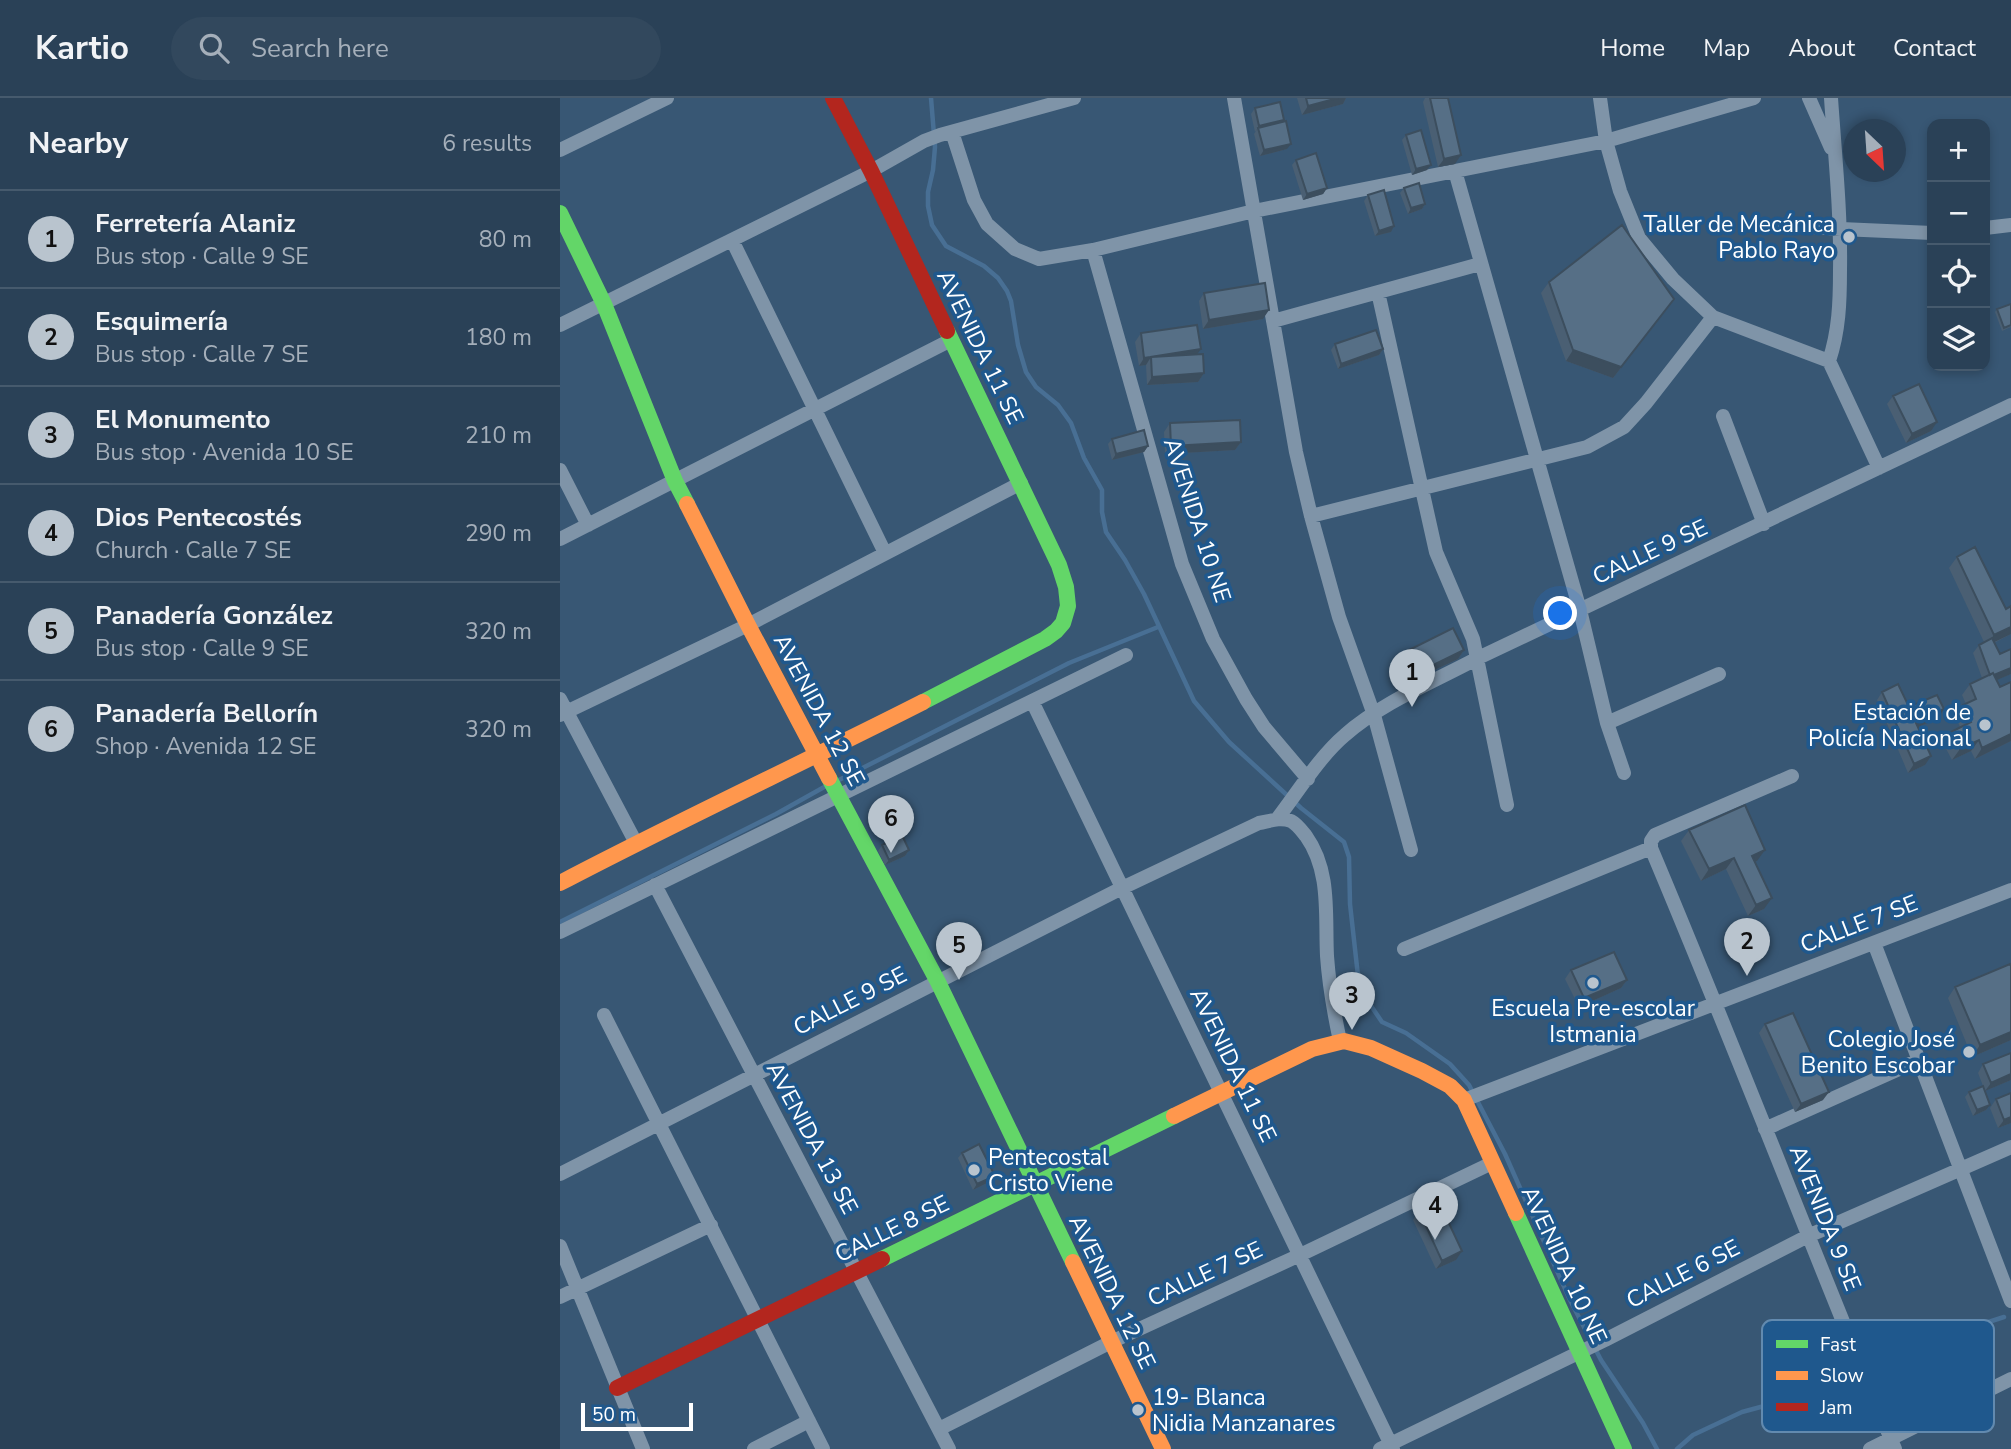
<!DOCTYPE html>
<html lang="en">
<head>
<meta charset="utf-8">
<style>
	body { margin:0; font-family:"Nunito Sans",sans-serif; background:#32485d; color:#f1f3f6 }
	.controls { position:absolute; right:21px; top:21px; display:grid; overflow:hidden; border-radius:14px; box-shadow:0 4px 10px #0003 }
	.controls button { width:63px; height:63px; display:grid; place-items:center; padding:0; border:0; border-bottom:2px solid #465a6d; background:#2a4157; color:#f1f3f6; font:35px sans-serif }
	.compass { position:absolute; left:1283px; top:21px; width:63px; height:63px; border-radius:50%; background:#2a4157; box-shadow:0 4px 10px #0003; rotate:155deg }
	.scale { position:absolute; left:21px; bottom:18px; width:112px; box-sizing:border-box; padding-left:7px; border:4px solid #fff; border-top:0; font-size:19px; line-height:24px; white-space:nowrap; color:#fff; -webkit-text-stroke:5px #1f588d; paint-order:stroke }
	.you { position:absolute; left:1001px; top:516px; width:24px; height:24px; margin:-18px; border:5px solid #fff; border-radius:50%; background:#1a73e8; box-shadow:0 0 0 10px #1a73e833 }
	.badge { display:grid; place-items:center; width:46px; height:46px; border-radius:50%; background:#b9c4ce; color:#111; font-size:23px; font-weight:700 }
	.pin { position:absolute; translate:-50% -58px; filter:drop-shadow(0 2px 4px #0008) }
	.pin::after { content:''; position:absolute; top:37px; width:24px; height:21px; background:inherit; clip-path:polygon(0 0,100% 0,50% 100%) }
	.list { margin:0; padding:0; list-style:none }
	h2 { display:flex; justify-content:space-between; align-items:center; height:91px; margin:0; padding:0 28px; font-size:30px }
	h2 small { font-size:23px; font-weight:400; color:#a5afba }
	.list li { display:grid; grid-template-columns:46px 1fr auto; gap:21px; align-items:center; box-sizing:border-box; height:98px; padding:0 28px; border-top:2px solid #465a6d }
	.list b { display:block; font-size:26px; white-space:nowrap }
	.list p { margin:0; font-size:23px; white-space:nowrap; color:#a5afba }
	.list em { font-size:23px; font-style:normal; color:#a5afba }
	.icon { flex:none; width:38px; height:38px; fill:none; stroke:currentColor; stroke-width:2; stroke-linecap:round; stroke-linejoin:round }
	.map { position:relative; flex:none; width:1451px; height:1351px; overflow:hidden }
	header { display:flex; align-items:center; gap:42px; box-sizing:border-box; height:98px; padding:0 35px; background:#2a4157; border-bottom:2px solid #465a6d }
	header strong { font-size:33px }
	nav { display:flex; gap:38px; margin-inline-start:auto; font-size:24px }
	.search { width:490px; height:63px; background:#32485d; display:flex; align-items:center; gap:18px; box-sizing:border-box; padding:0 24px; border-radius:38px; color:#a5afba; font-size:26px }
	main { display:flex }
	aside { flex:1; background:#2a4157 }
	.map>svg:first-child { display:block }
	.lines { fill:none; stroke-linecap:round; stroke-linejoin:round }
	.stream { stroke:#486f94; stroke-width:4.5 }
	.street { stroke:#7f94a8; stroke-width:14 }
	.fast { stroke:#63d668; stroke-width:16 }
	.slow { stroke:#ff974d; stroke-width:16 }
	.jam { stroke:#b3261e; stroke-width:16 }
	.wall { fill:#4a5f73 }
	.shaded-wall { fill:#3c4e5e }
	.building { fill:#566f86; stroke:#3c4e5e; stroke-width:2 }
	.poi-dot { fill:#b9c4ce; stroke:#1f588d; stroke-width:2.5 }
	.labels { text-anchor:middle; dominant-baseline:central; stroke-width:7; stroke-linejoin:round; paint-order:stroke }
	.poi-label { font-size:23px; fill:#fff; stroke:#1f588d; text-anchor:end }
	.street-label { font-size:23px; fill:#fff; stroke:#1f588d }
	.key { fill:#1f588d; stroke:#628aaf; stroke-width:2 }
	.key-label { font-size:19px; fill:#fff }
</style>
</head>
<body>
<header>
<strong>Kartio</strong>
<div class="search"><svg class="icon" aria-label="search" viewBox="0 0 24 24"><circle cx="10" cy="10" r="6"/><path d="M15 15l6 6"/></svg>Search here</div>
<nav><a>Home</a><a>Map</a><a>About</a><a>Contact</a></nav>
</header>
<main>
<aside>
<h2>Nearby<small>6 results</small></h2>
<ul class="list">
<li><span class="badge">1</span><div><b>Ferretería Alaniz</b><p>Bus stop · Calle 9 SE</p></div><em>80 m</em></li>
<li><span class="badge">2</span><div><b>Esquimería</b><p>Bus stop · Calle 7 SE</p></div><em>180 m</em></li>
<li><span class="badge">3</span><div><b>El Monumento</b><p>Bus stop · Avenida 10 SE</p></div><em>210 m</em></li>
<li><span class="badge">4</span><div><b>Dios Pentecostés</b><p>Church · Calle 7 SE</p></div><em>290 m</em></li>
<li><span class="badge">5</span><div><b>Panadería González</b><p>Bus stop · Calle 9 SE</p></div><em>320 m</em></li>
<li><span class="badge">6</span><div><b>Panadería Bellorín</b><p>Shop · Avenida 12 SE</p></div><em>320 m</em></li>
</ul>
</aside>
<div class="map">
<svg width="1451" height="1351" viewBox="0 0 1451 1351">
	<rect width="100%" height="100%" fill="#385774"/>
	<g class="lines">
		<path class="stream" d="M371 0 375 49 373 72 368 94V108L372 127 386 148 424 168 438 180 447 193 451 203 458 247 466 274 476 289 498 307 511 325 524 360 542 392V414L546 434 565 462 584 496 634 603 669 644 741 710 784 744 789 759 790 806 798 878 807 902 822 924 846 935 890 966 909 987 945 1056 1010 1202 1041 1262 1083 1325 1097 1351
			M277 683 509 565 598 529
			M0 824 216 716 266 688
			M1314 1261 1444 1219
			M1117 1351 1133 1337 1182 1314 1219 1304 1289 1269"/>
		<path class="street" d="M674 0 736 354 751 418 779 519 814 617 851 752
			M1040 0 1046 43 1060 93 1079 140 1113 181 1153 219 1269 263
			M1249 0 1271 50
			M1271 0C1275 58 1281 115 1280 172 1280 204 1279 233 1269 263L1319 370
			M392 34 414 102 427 126 455 151 479 161 533 152 694 113 1046 43 1194 0
			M0 52 107 0
			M895 73 1020 512 1047 625 1064 675
			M1225 127 1281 131 1372 135
			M1425 130 1451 127
			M172 142 325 455
			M533 152 622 466 653 541 686 601 704 629 748 681
			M818 194 876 454 913 541 947 707
			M713 223 920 166
			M0 227 311 73 364 43 380 37 514 0
			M1163 318 1204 426
			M0 372 28 427
			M751 418 1027 349 1064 329 1086 305 1153 219
			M0 441 391 242
			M0 601 76 745
			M472 603 833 1351
			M0 617 188 527 461 385
			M1047 625 1159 576
			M1232 678 1095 737 1091 743V750C1175 949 1252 1151 1335 1351
			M717 721C738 694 759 659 785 637 821 605 873 584 916 561L1451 307
			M95 787 389 1351
			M0 834 566 557
			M1314 845 1451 1203
			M844 851 1091 750
			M44 917 263 1351
			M904 1002 1451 792
			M1205 1031 1359 962
			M0 1076 562 790 699 725C710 723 720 719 731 723 737 726 742 733 746 738 771 773 765 817 767 858 769 887 774 915 780 943
			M0 1148 83 1351
			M0 1199 151 1127
			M379 1331 551 1244 740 1157 932 1065
			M194 1351 249 1323
			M820 1351 1045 1242 1248 1138 1451 1049
			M1310 1351 1451 1281"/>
		<path class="fast" d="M0 115 44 206 115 383 127 406
			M363 604 485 541 496 533 503 525 508 508 506 489 499 467 387 233
			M269 680 378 884 513 1164
			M956 1115 1064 1351
			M322 1161 614 1018"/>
		<path class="slow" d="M127 406 188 527 269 680
			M0 785C120 722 243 665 363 604
			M614 1018 752 951 784 943 811 950 862 973 890 988 904 1002 956 1115
			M513 1164 603 1351"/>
		<path class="jam" d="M273 0 311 73 387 233
			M57 1290 322 1161"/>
	</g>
	<path class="wall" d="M737 0H786L783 6 742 17Z
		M865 0H888L895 66 878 69 863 4Z
		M695 10 723 24 727 51 700 58 694 36 696 33 695 34 691 16Z
		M846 37 867 72 852 77 842 42Z
		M736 62 767 90 763 96 743 102 732 67Z
		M844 90 865 106 862 111 848 116 840 95Z
		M808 97 831 134 815 138 804 103Z
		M989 184 1106 212 1053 280 1006 263 981 195Z
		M644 195 703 221 643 231 639 203Z
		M1437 211 1451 229 1442 233 1435 214Z
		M581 235 637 256 644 275 638 284 587 287 586 267 579 268 575 244Z
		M775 246 823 251 819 257 778 271 771 252Z
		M1333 298 1371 333 1346 345 1327 306Z
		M610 325 681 344 675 352 605 356 604 334Z
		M552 341 588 348 584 354 552 362 548 346Z
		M1397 459 1451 536 1434 545 1451 576 1436 582 1451 643 1415 661 1411 653 1392 662 1383 645 1391 634 1400 629 1395 618 1403 607 1406 606 1402 597 1410 586 1422 580 1413 555 1419 547 1424 544 1389 470Z
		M849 552H904L898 561 853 582 843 560Z
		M1322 594 1349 609 1378 620 1358 629 1365 667 1348 675 1317 602Z
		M1129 732 1197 763 1195 764 1204 811 1188 818 1166 771 1141 783 1121 743Z
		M322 747 349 752 345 758 325 767 318 753Z
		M1011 872 1067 882 1061 890 1019 909 1005 881Z
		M1395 889 1451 942 1412 959 1388 900Z
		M1205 926 1263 1002 1235 1014 1199 935Z
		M1451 955V982L1425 993 1418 975 1423 966Z
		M1409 994 1430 1007 1426 1012 1413 1018 1405 999Z
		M1451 995V1025L1438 1030 1430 1010 1436 1001Z
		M402 1055 431 1083 413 1092 398 1060Z
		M859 1113 896 1162 876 1171 853 1122Z
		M1341 1254 1380 1309 1362 1316 1335 1262Z"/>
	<path class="shaded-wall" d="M778 0H786L783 6 742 17 748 8Z
		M724 22 721 27 698 30 695 34 699 28Z
		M731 46 727 51 700 58 704 52Z
		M901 57 895 66 878 69 884 61Z
		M871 67 867 72 852 77 856 71Z
		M767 90 763 96 743 102 747 96Z
		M865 106 862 111 848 116 851 110Z
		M834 128 831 134 815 138 819 133Z
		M1114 201 1053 280 1006 263 1013 252Z
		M709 212 703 221 643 231 649 222Z
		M641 251 635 259H591L586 267 579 268 584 260Z
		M823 251 819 257 778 271 781 266Z
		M644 275 638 284 587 287 592 279Z
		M1377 324 1371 333 1346 345 1352 336Z
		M681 344 675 352 605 356 611 348Z
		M588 348 584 354 552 362 556 356Z
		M1451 529V536L1426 548 1434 537Z
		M904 552 898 561 853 582 859 574Z
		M1451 570V576L1425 587 1431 578Z
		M1384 611 1378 620 1350 633 1356 625Z
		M1451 636V643L1415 661 1422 650Z
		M1419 642 1411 653 1392 662 1400 651Z
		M1371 658 1365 667 1348 675 1354 666Z
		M349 752 345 758 325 767 329 762Z
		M1205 752 1197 763 1184 769 1192 758Z
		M1174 760 1166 771 1141 783 1149 771Z
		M1212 800 1204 811 1188 818 1196 807Z
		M1067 882 1061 890 1019 909 1024 900Z
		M1451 934V942L1412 959 1420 947Z
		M1451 976V982L1425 993 1431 985Z
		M1269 994 1263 1002 1235 1014 1241 1006Z
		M1430 1007 1426 1012 1413 1018 1417 1012Z
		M1451 1019V1025L1438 1030 1444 1022Z
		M435 1078 431 1083 413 1092 417 1086Z
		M902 1153 896 1162 876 1171 882 1163Z
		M1386 1300 1380 1309 1362 1316 1368 1308Z"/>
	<path class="building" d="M746 0H778L748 8Z
		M870 0H888L901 57 884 61Z
		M720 4 724 22 699 28 695 10Z
		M726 23 731 46 704 52 698 30Z
		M861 32 871 67 856 71 846 37Z
		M756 55 767 90 747 96 736 62Z
		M859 85 865 106 851 110 844 90Z
		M824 92 834 128 819 133 808 97Z
		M1062 127 1114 201 1061 269 1013 252 989 184Z
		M705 185 709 212 649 222 644 195Z
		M1451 206V227L1444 230 1437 211Z
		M637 227 641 251 584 260 581 235Z
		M816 232 823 251 781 266 775 246Z
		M643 256 644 275 592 279 591 259Z
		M1359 286 1377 324 1352 336 1333 298Z
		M680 322 681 344 611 348 610 325Z
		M584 332 588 348 556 356 552 341Z
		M1415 449 1446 511 1451 508V529L1434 537 1397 459Z
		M893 530 904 552 859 574 849 552Z
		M1432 540 1440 556 1451 551V570L1434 577 1433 575 1430 577 1419 547Z
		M1433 575 1440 589 1451 584V636L1422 650 1419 642 1400 651 1391 634 1411 624 1403 607 1416 601 1410 586Z
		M1338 586 1349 609 1377 597 1384 611 1356 625 1371 658 1354 666 1322 594Z
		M1185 707 1205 752 1192 758 1212 800 1196 807 1174 760 1149 771 1129 732Z
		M342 737 349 752 329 762 322 747Z
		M1054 854 1067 882 1024 900 1011 872Z
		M1450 866 1451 868V934L1420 947 1395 889Z
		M1233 915 1269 994 1241 1006 1205 926Z
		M1451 955V976L1431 985 1423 966Z
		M1423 988 1430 1007 1417 1012 1409 994Z
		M1451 995V1019L1444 1022 1436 1001Z
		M419 1046 435 1078 417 1086 402 1055Z
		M879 1104 902 1153 882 1163 859 1113Z"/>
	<g class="poi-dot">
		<circle cx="1289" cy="139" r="7"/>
		<circle cx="1425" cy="627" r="7"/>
		<circle cx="1033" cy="885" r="7"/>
		<circle cx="1409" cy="954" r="7"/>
		<circle cx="414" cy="1072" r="7"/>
		<circle cx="578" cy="1312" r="7"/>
	</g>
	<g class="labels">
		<g class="poi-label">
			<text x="1275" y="126">Taller de Mecánica<tspan x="1275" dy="26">Pablo Rayo</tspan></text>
			<text x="1411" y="614">Estación de<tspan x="1411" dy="26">Policía Nacional</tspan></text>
			<text x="1033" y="910" text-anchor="middle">Escuela Pre-escolar<tspan x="1033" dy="26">Istmania</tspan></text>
			<text x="1395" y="941">Colegio José<tspan x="1395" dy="26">Benito Escobar</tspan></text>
			<text x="428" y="1059" text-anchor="start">Pentecostal<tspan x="428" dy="26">Cristo Viene</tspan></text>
			<text x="592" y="1299" text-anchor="start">19- Blanca<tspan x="592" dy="26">Nidia Manzanares</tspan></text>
		</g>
		<g class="street-label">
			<text transform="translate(420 249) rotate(64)">AVENIDA 11 SE</text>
			<text transform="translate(637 422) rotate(72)">AVENIDA 10 NE</text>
			<text transform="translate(1090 454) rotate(-25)">CALLE 9 SE</text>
			<text transform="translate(259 612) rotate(62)">AVENIDA 12 SE</text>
			<text transform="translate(1299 826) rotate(-21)">CALLE 7 SE</text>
			<text transform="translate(290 903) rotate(-27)">CALLE 9 SE</text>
			<text transform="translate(673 967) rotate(64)">AVENIDA 11 SE</text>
			<text transform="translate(252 1040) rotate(62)">AVENIDA 13 SE</text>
			<text transform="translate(1265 1120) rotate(68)">AVENIDA 9 SE</text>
			<text transform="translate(332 1131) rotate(-26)">CALLE 8 SE</text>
			<text transform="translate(1004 1167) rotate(65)">AVENIDA 10 NE</text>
			<text transform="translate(645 1176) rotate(-25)">CALLE 7 SE</text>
			<text transform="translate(1123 1176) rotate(-27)">CALLE 6 SE</text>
			<text transform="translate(552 1194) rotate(64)">AVENIDA 12 SE</text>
		</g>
	</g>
	<rect x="1202" y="1222" width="232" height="112" rx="10" class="key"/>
	<rect x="1216" y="1242" width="32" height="8" fill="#63d668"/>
	<rect x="1216" y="1273" width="32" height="9" fill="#ff974d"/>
	<rect x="1216" y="1305" width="32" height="8" fill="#b3261e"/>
	<g class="key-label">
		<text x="1260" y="1253">Fast</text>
		<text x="1260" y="1284">Slow</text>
		<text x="1260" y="1316">Jam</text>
	</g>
</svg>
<div class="controls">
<button>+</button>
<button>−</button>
<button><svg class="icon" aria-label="locate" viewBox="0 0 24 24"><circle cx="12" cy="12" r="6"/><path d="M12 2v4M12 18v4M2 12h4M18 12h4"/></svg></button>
<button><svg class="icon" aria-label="layers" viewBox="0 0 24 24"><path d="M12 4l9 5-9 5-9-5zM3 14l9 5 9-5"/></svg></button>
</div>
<svg class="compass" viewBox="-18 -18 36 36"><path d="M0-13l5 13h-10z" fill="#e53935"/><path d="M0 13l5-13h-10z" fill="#a5afba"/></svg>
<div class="scale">50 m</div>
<div class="you"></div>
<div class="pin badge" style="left:852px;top:609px">1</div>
<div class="pin badge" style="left:1187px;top:878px">2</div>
<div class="pin badge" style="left:792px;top:932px">3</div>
<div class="pin badge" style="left:875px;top:1142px">4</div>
<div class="pin badge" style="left:399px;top:882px">5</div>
<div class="pin badge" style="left:331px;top:755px">6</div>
</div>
</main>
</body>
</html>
